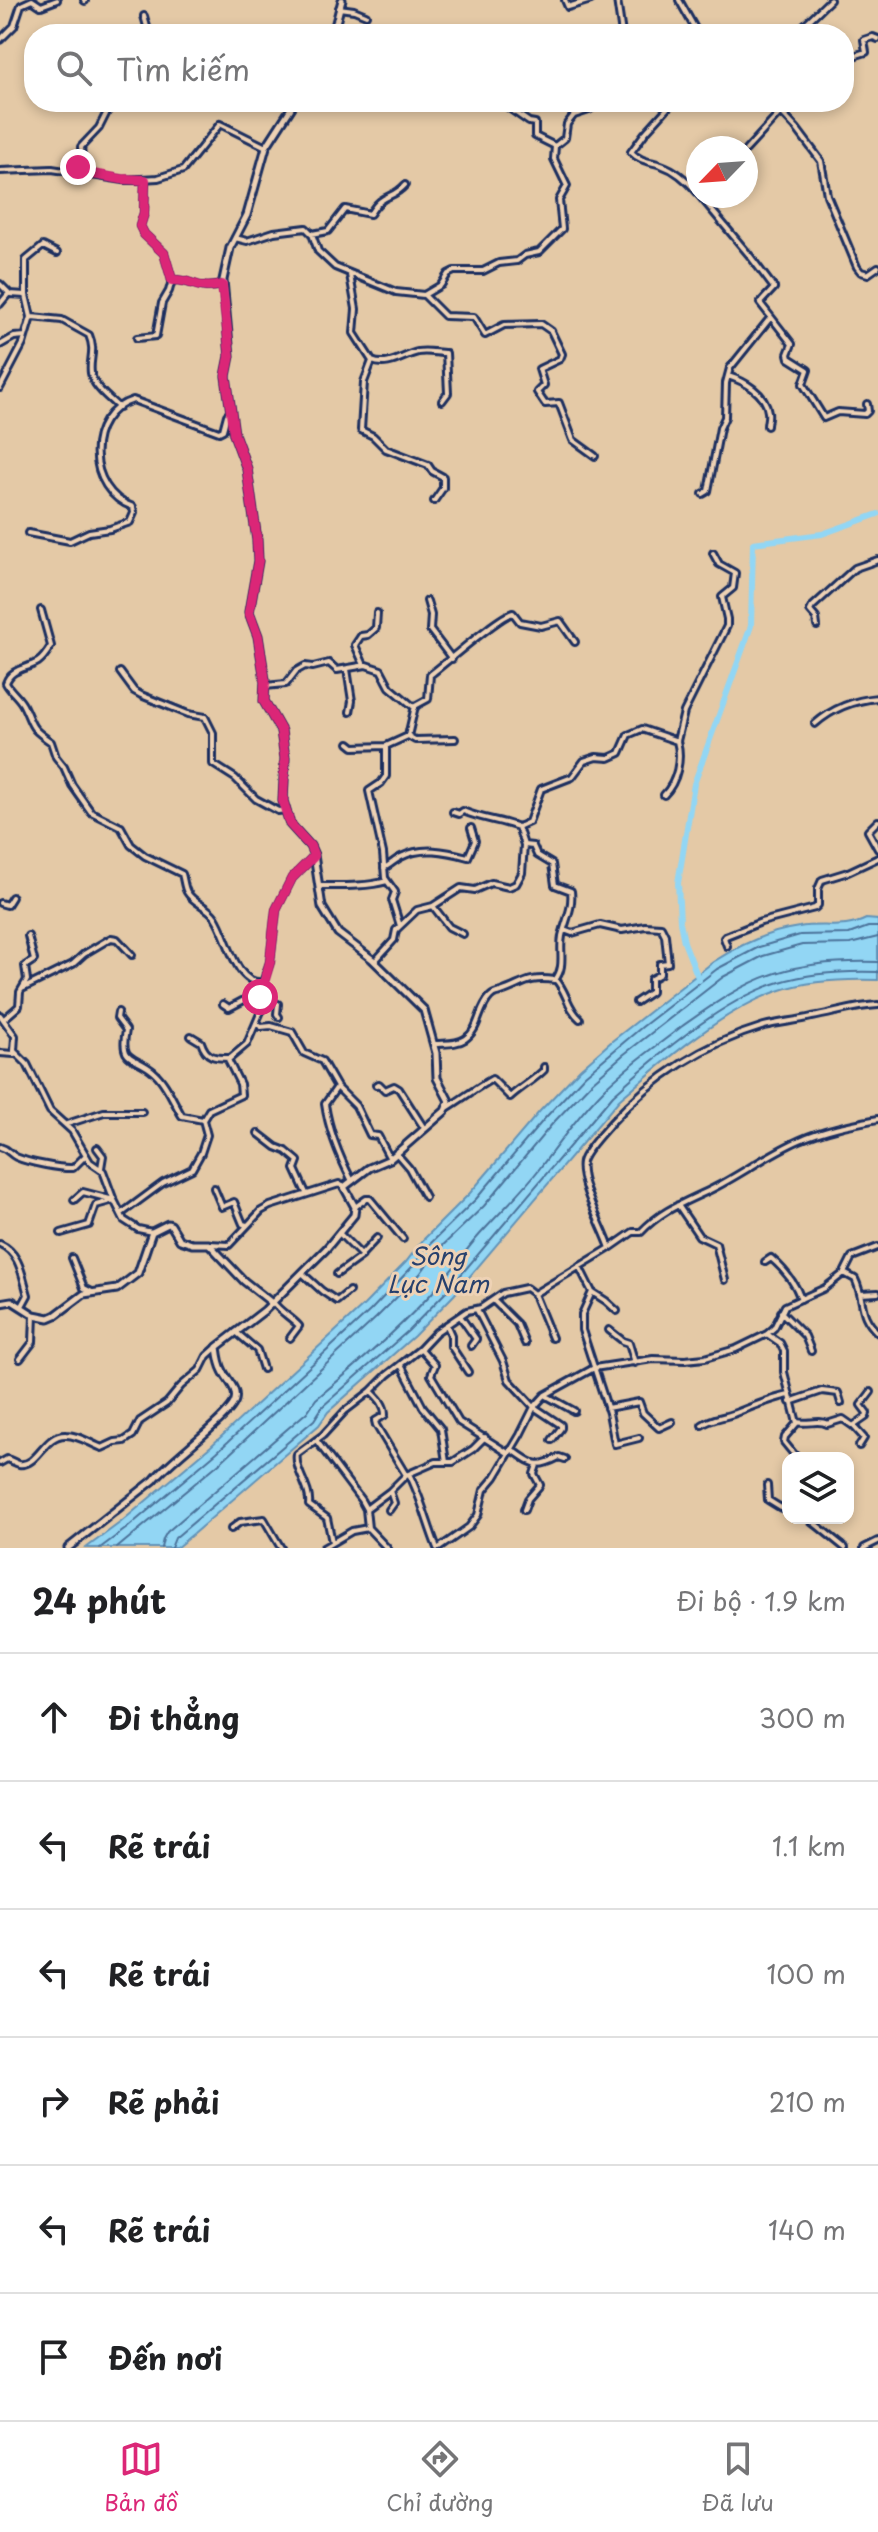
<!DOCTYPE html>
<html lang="vi">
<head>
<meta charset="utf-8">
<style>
	body { margin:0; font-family:"Playpen Sans",sans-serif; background:#f2f2f2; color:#202124 }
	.controls { position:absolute; right:24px; bottom:24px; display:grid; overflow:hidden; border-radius:16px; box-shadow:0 4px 12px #0003 }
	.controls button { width:72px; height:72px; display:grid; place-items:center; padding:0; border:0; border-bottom:2px solid #e0e0e0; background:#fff; color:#202124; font:40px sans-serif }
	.compass { position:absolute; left:686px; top:136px; width:72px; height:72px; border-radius:50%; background:#fff; box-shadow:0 4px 12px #0003; rotate:245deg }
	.stop { position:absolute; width:24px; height:24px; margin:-18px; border:6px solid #db2777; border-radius:50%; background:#fff }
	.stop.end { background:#db2777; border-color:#fff; box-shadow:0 2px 8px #0008 }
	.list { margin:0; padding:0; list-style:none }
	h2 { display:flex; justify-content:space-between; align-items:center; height:104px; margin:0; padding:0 32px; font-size:34px }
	h2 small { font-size:26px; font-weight:400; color:#757577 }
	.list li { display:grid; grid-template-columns:52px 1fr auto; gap:24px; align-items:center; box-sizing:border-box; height:128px; padding:0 32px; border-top:2px solid #e0e0e0 }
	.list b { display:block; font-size:30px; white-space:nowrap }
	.list em { font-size:26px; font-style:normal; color:#757577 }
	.icon { flex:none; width:44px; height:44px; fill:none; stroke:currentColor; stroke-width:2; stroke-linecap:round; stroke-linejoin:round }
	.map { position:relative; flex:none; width:878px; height:1548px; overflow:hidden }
	.search { position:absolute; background:#fff; box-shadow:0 4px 12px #0003; left:24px; right:24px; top:24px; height:88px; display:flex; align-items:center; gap:20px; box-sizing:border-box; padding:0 28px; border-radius:32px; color:#757577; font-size:30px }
	.sheet { height:872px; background:#fff }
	nav { display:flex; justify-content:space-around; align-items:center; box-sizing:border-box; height:112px; border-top:2px solid #e0e0e0; background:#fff; font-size:22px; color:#757577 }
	nav a { display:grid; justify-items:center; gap:4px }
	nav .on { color:#db2777 }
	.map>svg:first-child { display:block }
	.water { fill:#92d6f4; stroke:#6293b8; stroke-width:2 }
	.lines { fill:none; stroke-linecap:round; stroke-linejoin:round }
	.shore { stroke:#4b729a; stroke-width:2 }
	.river { stroke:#92d6f4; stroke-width:6 }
	.minor-casing { stroke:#1b2f5e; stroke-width:10 }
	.tertiary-casing { stroke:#1b2f5e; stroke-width:11 }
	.minor { stroke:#eed2b5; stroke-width:4 }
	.tertiary { stroke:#eed2b5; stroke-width:5 }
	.route { stroke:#db2777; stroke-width:10 }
	.labels { text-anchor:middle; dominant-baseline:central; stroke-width:6; stroke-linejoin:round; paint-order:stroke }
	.water-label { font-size:24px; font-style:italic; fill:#27406d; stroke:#eed2b5 }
</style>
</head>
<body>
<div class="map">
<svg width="878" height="1548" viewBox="0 0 878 1548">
	<rect width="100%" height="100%" fill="#e4c9a6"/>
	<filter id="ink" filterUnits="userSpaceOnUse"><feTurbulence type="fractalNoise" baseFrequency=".0125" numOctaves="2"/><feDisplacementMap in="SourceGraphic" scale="16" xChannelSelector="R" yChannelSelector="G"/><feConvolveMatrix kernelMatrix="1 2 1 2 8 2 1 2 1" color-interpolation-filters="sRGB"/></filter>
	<g filter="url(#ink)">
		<path class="water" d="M866 919 878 920V980C847 979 811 980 781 990 725 1008 663 1062 619 1100L454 1295 414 1336 328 1412 319 1425 193 1534 176 1548H86L121 1522 211 1446 364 1305 406 1262 423 1240 470 1193 540 1111 580 1069 612 1041 713 962C738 946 769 931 799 927 822 923 845 930 866 919Z"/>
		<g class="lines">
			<path class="shore" d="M100 1548 127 1528 217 1452 370 1311 412 1267 429 1245 476 1199 546 1117 585 1075 642 1027 717 969 759 947 800 935 849 934 868 927H878
				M117 1548 223 1460 376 1318 420 1274 436 1252 484 1206 553 1123 592 1082 623 1055 723 977 763 956 802 945 850 944 878 937
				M161 1548 163 1539 167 1532 307 1412 316 1399C360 1363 404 1325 441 1283 453 1269 463 1254 475 1240 496 1216 521 1193 540 1168 560 1141 582 1111 605 1088 628 1065 656 1047 681 1027 711 1006 741 984 776 973 807 963 845 961 878 962
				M171 1548 175 1538 314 1420 323 1406 408 1331 448 1290 613 1095C655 1057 726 998 780 982 810 973 847 971 878 972"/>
			<path class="river" d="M699 980 684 942 680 922 678 883 694 784 751 626 753 543 822 534 878 514"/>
			<g class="minor-casing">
				<path id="minor" d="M84 0 85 1
					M565 0 568 7 591 0
					M617 0 622 34
					M679 0 698 34
					M339 8 354 10 366 15
					M144 16 149 34
					M788 34 803 26 830 0
					M0 40 14 26 21 5 32 0 41 6 57 0
					M844 59 866 52 864 40 873 37 878 39
					M476 102 506 106 529 122 535 123V136L555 146
					M673 102 645 133 631 152C641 162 649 161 661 165 676 170 688 181 698 193
					M780 111 797 129 821 161 827 195 857 267 861 272 868 274 878 267
					M746 150 778 115 785 102
					M0 171 52 169 124 180 158 178 183 170 220 124 266 147
					M76 171 82 159 81 147 99 128 112 102
					M700 196 750 256 774 288 760 303 771 317 730 368 726 383 725 417 720 428 708 491 703 494
					M312 234 328 231 345 209 370 214C383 192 392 200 405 185
					M235 238 247 241 274 232 306 228 312 234 318 251 335 267 396 292 424 295 445 316 474 317 485 335 504 325 541 324 551 331 562 354 560 359 539 369 544 385 537 392 545 404 559 403 573 440 595 456
					M350 275 356 309 354 333 372 361 364 382 361 430 373 436 386 449 428 465 432 471 443 477V488L434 501
					M172 280C193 279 195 291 222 285
					M0 284 10 294 25 295
					M424 295 441 285 448 274 454 271H483L499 263 517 261 525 255 539 252 562 229 559 200 567 186 554 159 555 146 565 138 567 124 574 115 589 110 600 102
					M0 304 9 293
					M32 317 62 320 89 335C96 352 89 358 91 373 93 387 110 399 119 408
					M771 317 792 344 788 354 789 358 808 370 803 384 824 418 838 412 865 414 868 411 867 404
					M137 338 156 336 162 303 169 291 172 280 164 253 144 234 140 226 144 213 145 180
					M0 345 14 337 25 336
					M372 361C389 368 403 355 418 352 427 350 437 353 446 353L448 393 442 401
					M728 376C744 381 766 393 768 412 769 417 767 421 767 426
					M0 388 23 344 31 317 26 295V260L43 246 57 253
					M28 533 70 541 89 532 110 529 130 522 134 513 133 507C86 491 83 415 133 400L219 432 223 430 227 415 231 412
					M427 601 431 615 430 630 452 659
					M41 610 51 646C48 651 44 658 38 662 27 669 11 668 6 683 10 691 18 696 23 705 34 727 28 726 51 742L56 757 64 767 72 785 91 812 121 827 131 845 145 856 182 874C184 880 184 887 187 892 194 904 208 906 215 917 228 936 235 986 263 982
					M817 626 816 618 810 611 812 607 855 568 878 560
					M364 665 355 645 361 636 368 635 376 628 377 613
					M347 669 352 701 350 712
					M120 672 134 691 141 695 188 714 205 717 213 733V764L235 778 256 799 278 811 286 810
					M265 686 286 684 296 671 305 666 313 667 329 663 337 670 366 665 381 670 390 687 415 708
					M815 724C833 708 854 700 878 698
					M408 736 415 740 455 739
					M349 743 354 747 386 746
					M664 795C677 782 682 759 677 741
					M878 821 868 831 878 849
					M518 827 529 822 541 789 572 777 584 761 596 757 609 758 620 753 628 735 642 729 677 741 684 712 727 626V619L722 597 733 588 735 573 719 564 713 553
					M384 868C390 865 395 860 401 857 422 846 446 851 468 857L475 841 471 828
					M319 886C339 886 367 887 387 881
					M0 903 7 905 12 897
					M433 906 449 927 463 934
					M400 926 392 900 395 892 385 878 383 853 369 791 381 783 386 776V746L408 736 415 706 428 699 430 675C446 663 499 616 513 613L520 622 541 626 560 621 575 642
					M564 930 572 933 600 925 622 930 645 926 661 927 665 935 668 963 660 964V974L651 979V992L636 1002
					M727 946 724 938 726 936 761 922 815 908 818 905V889L822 880 848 872 878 858
					M375 961 394 940 396 930 417 910 433 906 461 888 475 890 491 883 509 887 516 884 522 873 524 845 518 827C500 820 481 819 463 811L459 814 453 812
					M556 980C567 992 567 1008 580 1019
					M22 989 73 964 84 954 111 938 117 939 132 955
					M260 998 278 1004 277 1014 279 1017
					M223 1004 229 1008 246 999 261 1001
					M118 1012 117 1018 126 1030C119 1064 135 1055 154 1072 166 1082 174 1103 182 1116L203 1120 207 1135 201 1153 192 1169 163 1183 121 1214
					M0 1015 15 1036 14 1051 27 1064 50 1111 72 1131 90 1162 103 1171 113 1198 124 1220 138 1229 152 1232
					M4 1019 19 1006 20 992 27 980 25 966 34 960 28 936
					M256 1023 261 1027 271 1026 292 1032 304 1053 322 1061 337 1087 325 1104C329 1131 339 1156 352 1181
					M191 1036 201 1042C206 1058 215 1058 229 1058
					M434 1044C445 1043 456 1045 465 1039 480 1029 478 1009 490 997 495 992 495 994 501 992 524 984 528 976 555 980 566 966 559 952 562 936 566 919 573 908 571 891L555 885 552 864 537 855 533 846 524 845
					M0 1053 14 1054
					M376 1085 379 1084 385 1090 394 1086 399 1089 424 1128
					M337 1087 356 1106 370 1135 378 1136 390 1159
					M447 1108C463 1098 476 1088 492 1079L510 1097C521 1087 534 1080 544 1070V1067
					M203 1120 209 1110 241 1095 240 1084 228 1060 247 1044 262 1009 260 992 270 962 276 910 292 878 314 856
					M67 1124 104 1112H142
					M258 1133 276 1147 286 1151 298 1161 295 1169 306 1193
					M0 1147C8 1149 9 1153 16 1157 27 1162 62 1169 73 1168L86 1155
					M97 1148 103 1156 101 1168
					M396 1153 409 1168 425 1197
					M214 1188 222 1207 234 1202 243 1224 247 1225
					M74 1200 83 1192 110 1199
					M678 1205 699 1236 716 1244 725 1280
					M355 1207 366 1199H370L403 1239
					M61 1233 89 1225 96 1205 114 1200
					M0 1244C20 1253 22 1275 28 1295L22 1306
					M209 1244 229 1245 261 1211 270 1206 339 1184 344 1187
					M610 1248 633 1232H641C663 1209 686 1202 714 1188 743 1173 770 1153 800 1140 825 1129 852 1124 878 1119
					M362 1254 377 1238
					M72 1258 84 1288 92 1292
					M765 1262 771 1258C785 1270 795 1282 801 1299
					M579 1266 592 1292 582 1314V1330L609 1413 615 1444 639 1438
					M302 1273 322 1291 337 1301 349 1291
					M844 1273 855 1279C866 1302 857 1313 878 1333
					M337 1274 362 1256 339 1233
					M592 1292 606 1301 617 1311
					M534 1294 552 1338
					M860 1294 878 1293
					M493 1300 517 1324 525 1343
					M273 1302C280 1312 291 1317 299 1326L290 1338
					M477 1310 503 1361 509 1380 534 1407 561 1425V1428L552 1440
					M781 1312 805 1336 811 1351
					M460 1316 476 1339 471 1346
					M447 1326 451 1335V1346L468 1372
					M609 1330 623 1341 629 1343 635 1363
					M236 1332 257 1350 263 1369
					M767 1334 774 1328 785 1306 825 1288 844 1273 852 1257 878 1247
					M421 1349 435 1365 431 1375 459 1422 508 1453
					M20 1359 33 1342 34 1315
					M401 1365 423 1407 441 1429 446 1462
					M371 1391C378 1398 385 1404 385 1415L375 1421 376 1425 406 1475
					M545 1395 574 1411
					M790 1402 822 1391 838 1393 841 1403
					M607 1408 639 1402 643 1413 659 1428 672 1422
					M797 1422C807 1425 819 1419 827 1424L843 1419 853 1426 866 1417 867 1413 861 1405 871 1392
					M702 1425C712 1418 722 1418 733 1414 752 1407 769 1399 789 1395
					M854 1427 864 1438 859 1446
					M316 1440 361 1500 366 1509 368 1528 387 1548
					M511 1449C533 1463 534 1470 559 1457L565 1459
					M0 1463 7 1459C11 1460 15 1463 19 1464 38 1467 44 1434 66 1435 79 1435 91 1444 102 1448L115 1442 124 1441 133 1435 140 1421 167 1403 181 1386 200 1370 207 1356 217 1347
					M409 1474C421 1497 427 1523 437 1548
					M767 1485 768 1500 781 1508 788 1504
					M366 1509 390 1491 406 1475 436 1462H453L473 1449 485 1437
					M389 1510 394 1503 390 1491
					M524 1510 528 1499 540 1485 534 1474 537 1465
					M808 1518 845 1548
					M231 1529 240 1522 264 1519 281 1548
					M332 1542 327 1518 309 1505C311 1487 294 1471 297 1454L323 1435 345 1411 371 1391 387 1375 420 1349 436 1332 467 1311 481 1308 503 1293 526 1288 534 1294 610 1248C603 1227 578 1183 582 1162 584 1152 604 1131 611 1123 654 1076 704 1044 764 1026 780 1022 796 1021 812 1017 835 1013 855 1006 878 1005
					M323 1548 352 1531 368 1528
					M439 1548 469 1527 478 1515 484 1490 495 1477 520 1435 534 1407 545 1395 594 1368 653 1359 685 1360 705 1358 736 1349 767 1334 780 1343 784 1351V1372L797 1423 785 1437 784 1442 797 1458
					M864 1548 878 1541"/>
			</g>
			<g class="tertiary-casing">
				<path id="tertiary" d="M333 34 342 0
					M0 1303 12 1301 34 1315 49 1318 56 1315 84 1294 117 1289 138 1273 152 1232 168 1224 171 1225 180 1240 192 1244H209L244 1281 272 1303
					M68 1548 154 1480C168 1461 232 1416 235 1400 238 1389 227 1380 223 1371 219 1364 218 1355 217 1347L265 1310 326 1249 354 1215 355 1207 344 1187 369 1168 390 1159 445 1111 449 1101 437 1078 436 1053 424 1010 372 959 338 933 322 907 314 855 310 846 290 824 283 801 285 758 281 731 264 701 265 680 258 636 249 612 258 561 257 540 247 469 234 434 226 376 230 356 223 280 230 248 247 215 266 147 295 102"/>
			</g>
			<use href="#minor" class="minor"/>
			<use href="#tertiary" class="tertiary"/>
		</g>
	</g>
	<g class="lines" filter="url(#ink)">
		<path class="route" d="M78 167 76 171 121 179 145 180 144 213 140 226 144 234 164 253 172 280C193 279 196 291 222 285L230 356 226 376 234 434 247 469 257 540 258 561 249 612 258 636 265 680 264 701 281 731 285 758 283 801 290 824 310 846 314 856 292 878 276 910 270 962 260 997"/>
	</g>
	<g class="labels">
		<g class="water-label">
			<text x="438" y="1255">Sông<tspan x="438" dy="28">Lục Nam</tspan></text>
		</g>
	</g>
</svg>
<div class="controls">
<button><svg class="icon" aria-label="layers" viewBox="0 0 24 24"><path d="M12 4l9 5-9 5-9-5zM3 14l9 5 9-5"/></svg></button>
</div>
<svg class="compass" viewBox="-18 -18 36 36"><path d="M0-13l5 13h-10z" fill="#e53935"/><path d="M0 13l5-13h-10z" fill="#757577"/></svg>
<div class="stop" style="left:260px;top:997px"></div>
<div class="stop end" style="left:78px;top:167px"></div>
<div class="search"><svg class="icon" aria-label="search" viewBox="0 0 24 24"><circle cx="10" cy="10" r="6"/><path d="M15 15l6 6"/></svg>Tìm kiếm</div>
</div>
<section class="sheet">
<h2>24 phút<small>Đi bộ · 1.9 km</small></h2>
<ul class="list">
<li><svg class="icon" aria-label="ahead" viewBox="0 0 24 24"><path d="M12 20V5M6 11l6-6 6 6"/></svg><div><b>Đi thẳng</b></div><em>300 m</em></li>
<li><svg class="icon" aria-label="left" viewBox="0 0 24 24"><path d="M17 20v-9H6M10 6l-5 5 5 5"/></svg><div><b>Rẽ trái</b></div><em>1.1 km</em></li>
<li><svg class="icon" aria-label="left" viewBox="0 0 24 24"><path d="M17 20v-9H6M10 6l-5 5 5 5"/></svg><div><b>Rẽ trái</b></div><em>100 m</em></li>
<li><svg class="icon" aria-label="right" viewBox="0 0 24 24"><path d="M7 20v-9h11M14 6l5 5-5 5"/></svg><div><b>Rẽ phải</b></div><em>210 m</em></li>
<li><svg class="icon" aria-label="left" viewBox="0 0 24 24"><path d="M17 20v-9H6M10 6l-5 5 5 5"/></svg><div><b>Rẽ trái</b></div><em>140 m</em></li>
<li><svg class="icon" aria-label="arrive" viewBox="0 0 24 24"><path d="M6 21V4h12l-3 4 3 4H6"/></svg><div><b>Đến nơi</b></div></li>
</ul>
</section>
<nav>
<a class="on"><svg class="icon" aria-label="map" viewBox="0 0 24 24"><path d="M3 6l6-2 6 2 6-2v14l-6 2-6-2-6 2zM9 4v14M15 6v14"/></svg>Bản đồ</a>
<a><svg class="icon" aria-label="directions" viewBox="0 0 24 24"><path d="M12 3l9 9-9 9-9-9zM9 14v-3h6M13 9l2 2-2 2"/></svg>Chỉ đường</a>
<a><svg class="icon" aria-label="saved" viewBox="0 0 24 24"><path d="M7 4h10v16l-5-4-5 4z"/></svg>Đã lưu</a>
</nav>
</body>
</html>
